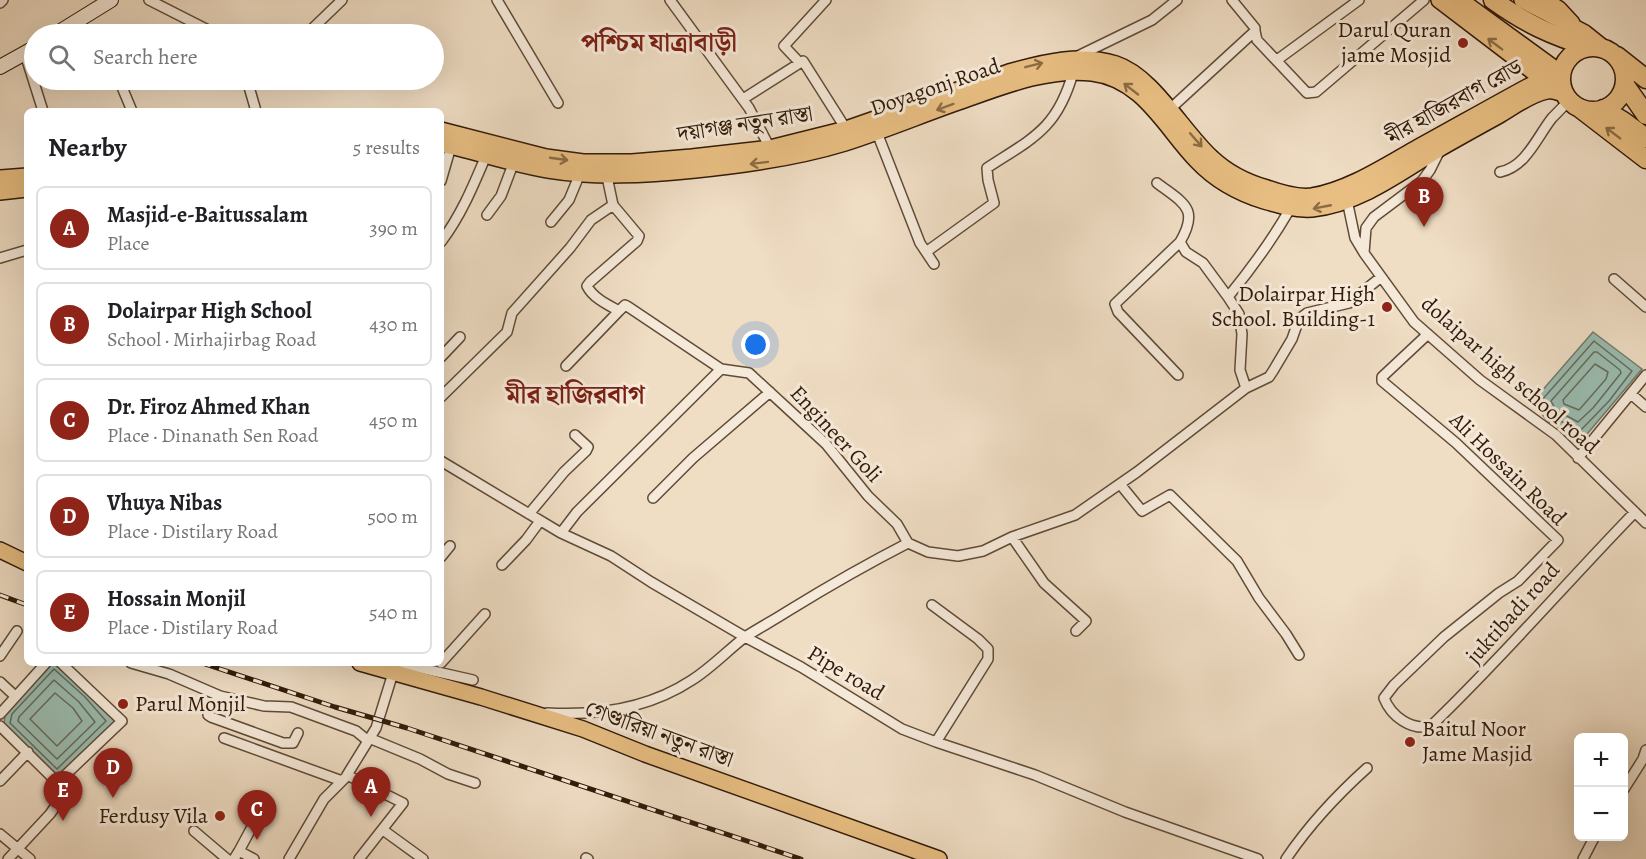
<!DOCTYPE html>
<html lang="en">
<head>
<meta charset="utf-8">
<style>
	body { margin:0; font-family:Alegreya,"Noto Serif Bengali",serif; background:#f6f6f6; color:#202124 }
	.controls { position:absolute; right:18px; bottom:18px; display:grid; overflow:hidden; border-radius:9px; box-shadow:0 6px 24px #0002 }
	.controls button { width:54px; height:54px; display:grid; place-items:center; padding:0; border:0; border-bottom:2px solid #e0e0e0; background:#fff; color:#202124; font:30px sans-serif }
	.you { position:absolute; left:756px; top:345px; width:21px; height:21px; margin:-15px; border:4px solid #fff; border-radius:50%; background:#1a73e8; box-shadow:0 0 0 9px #1a73e833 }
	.badge { display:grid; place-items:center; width:39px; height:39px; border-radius:50%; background:#8f2418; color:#fff; font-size:20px; font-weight:700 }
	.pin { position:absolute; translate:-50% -50px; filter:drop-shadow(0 2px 3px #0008) }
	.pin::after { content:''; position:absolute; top:32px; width:21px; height:18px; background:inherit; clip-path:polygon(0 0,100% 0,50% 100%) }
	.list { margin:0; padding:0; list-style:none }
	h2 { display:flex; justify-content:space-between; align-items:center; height:78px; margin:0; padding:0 24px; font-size:26px }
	h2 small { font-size:20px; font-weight:400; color:#757577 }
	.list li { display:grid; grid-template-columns:39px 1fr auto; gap:18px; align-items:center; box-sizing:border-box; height:84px; margin:0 12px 12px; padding:0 12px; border:2px solid #e0e0e0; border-radius:9px }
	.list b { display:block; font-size:22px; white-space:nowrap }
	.list p { margin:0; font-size:20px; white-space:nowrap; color:#757577 }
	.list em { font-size:20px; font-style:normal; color:#757577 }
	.icon { flex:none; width:33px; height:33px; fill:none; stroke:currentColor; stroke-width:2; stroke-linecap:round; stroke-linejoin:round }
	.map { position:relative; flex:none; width:1646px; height:859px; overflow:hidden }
	.search { position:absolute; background:#fff; box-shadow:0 6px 24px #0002; left:24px; top:24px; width:420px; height:66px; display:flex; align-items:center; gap:15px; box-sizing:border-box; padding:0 21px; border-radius:33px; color:#757577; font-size:22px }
	.panel { position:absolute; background:#fff; box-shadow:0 6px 24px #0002; left:24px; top:108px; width:420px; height:558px; border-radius:9px }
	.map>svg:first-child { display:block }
	.water { fill:#9abcb0; stroke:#707b6d; stroke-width:1.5 }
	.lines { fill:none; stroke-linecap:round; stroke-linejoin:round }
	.shore { stroke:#666b5c; stroke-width:1.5 }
	.street-casing { stroke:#604b37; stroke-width:12 }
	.secondary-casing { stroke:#311a08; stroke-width:16 }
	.primary-casing { stroke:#311a08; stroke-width:18 }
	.highway-casing { stroke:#311a08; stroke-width:21 }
	.street { stroke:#f5e9d9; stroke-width:9 }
	.secondary { stroke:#f5e9d9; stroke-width:14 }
	.primary { stroke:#e8be82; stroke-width:15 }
	.highway { stroke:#e8be82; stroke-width:18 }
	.rail-casing { stroke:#311a08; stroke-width:5 }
	.rail { stroke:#f5e9d9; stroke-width:3; stroke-dasharray:9; stroke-linecap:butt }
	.oneway { stroke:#8c6c45 }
	.poi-dot { fill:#8f2418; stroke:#f5e9d9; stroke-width:2 }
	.labels { text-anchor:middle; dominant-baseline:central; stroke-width:6; stroke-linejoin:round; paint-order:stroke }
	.poi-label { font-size:22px; fill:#311a08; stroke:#f5e9d9; text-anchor:end }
	.street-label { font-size:22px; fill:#311a08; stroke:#f5e9d9 }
	.quarter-label { font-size:26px; font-weight:bold; fill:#7a1f14; stroke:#f5e9d9 }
</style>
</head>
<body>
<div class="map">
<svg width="1646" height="859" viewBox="0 0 1646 859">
	<rect width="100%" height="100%" fill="#efddc4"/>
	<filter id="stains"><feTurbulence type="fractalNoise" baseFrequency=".00333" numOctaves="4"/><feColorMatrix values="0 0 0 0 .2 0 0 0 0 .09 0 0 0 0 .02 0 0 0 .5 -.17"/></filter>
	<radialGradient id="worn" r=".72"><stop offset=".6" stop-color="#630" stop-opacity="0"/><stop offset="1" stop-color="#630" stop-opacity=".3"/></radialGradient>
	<path class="water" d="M1593 332 1642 369 1582 440 1547 421 1533 401Z
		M51 663H57L89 693 101 708 117 721 57 779 4 726 5 712Z"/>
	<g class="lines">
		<path class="shore" d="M1594 341 1632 371 1609 401 1580 431 1551 416 1541 401Z
			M1594 352H1597L1620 370 1621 373 1593 408 1578 422 1556 410 1551 401Z
			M1595 364 1608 372 1606 379 1579 410 1564 404 1563 400Z
			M54 669 85 697 106 721 57 769 10 723 12 714Z
			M54 680 79 702 95 722 57 759 18 721 19 717Z
			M55 693 73 708 82 721 57 746 30 719Z"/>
		<g class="street-casing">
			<path id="street" d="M149 0 216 34
				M497 0 558 103
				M670 0 749 108 770 148
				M0 3 3 0
				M1255 31 1257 40 1307 93 1316 92 1424 0
				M304 34 312 29 342 0
				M25 54 43 111
				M1078 56 1152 20 1177 0
				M1277 60 1359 0
				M800 63 784 46 826 0
				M119 80 132 111
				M247 80 256 111
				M743 99 803 61 846 129
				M1169 110 1255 31V28L1232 0
				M876 130 920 243 934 264
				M1439 152 1430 170 1422 181 1374 217 1366 228 1364 253 1414 322 1480 380 1556 435 1646 523
				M606 172 613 205 639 236 637 241 590 282 587 286C593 298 608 305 619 311L625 305 627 306 721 369 749 373 826 444 868 496 897 524 908 543
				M1500 172C1526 167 1537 137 1552 118 1558 112 1564 106 1569 100
				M441 181 452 143
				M1157 183C1183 203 1200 208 1180 242L1186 252 1203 263 1228 297
				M1347 200 1355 238 1364 253
				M487 215 501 196 515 159
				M551 222 569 200 581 171
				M441 242C462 214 474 184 488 151
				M926 252 994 203 988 180 987 168C1033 138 1057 129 1073 73
				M0 258 27 250
				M1614 279 1646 307
				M1428 334 1382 377V381L1456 443 1558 540 1518 581 1499 593 1444 637 1394 685 1384 698C1391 716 1411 731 1431 726 1502 658 1566 583 1635 512
				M441 357 460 337
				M566 366 619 311
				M1178 375 1118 312 1115 304 1180 242
				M1246 388 1269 377 1273 371 1292 339 1299 319 1307 313 1349 303 1381 277
				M1631 394 1646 407
				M441 397 507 332 512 313 570 248 591 220 613 205
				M1578 458 1646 375
				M441 461 561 533 611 556 651 582 745 637 801 667 902 729 936 742 1035 775 1125 812 1258 859
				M1120 484 1142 511 1170 495 1237 561 1259 598 1286 634 1299 655
				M653 498 693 458 770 392
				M529 514 564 472 586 451 588 447 575 435
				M561 533 577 512 721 369
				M1012 537 1044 583 1086 621 1076 631
				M441 557 450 546
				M502 565 526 540 540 521
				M932 605 978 639 988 649V659L936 742
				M0 656 17 631
				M131 663 169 674 220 696 264 706 291 707 356 731 367 740
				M398 663 473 680
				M441 663 485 614
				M0 682 15 696
				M220 696 208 712V715L211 717 283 743H293L298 733
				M547 713C598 716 648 709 692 680 711 668 727 651 745 637 759 628 774 620 788 611 827 587 867 564 908 543L928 552 958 556 983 551 1012 537 1075 515 1137 472 1246 388 1240 370 1242 334 1239 314 1228 297C1251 269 1272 240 1290 209L1288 204
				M0 714 46 663
				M0 726 66 791 50 814 8 859
				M224 738 342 781
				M369 738 420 759 448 774 475 783
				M0 781 28 752
				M57 783 122 721 61 663
				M1624 789 1643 759 1646 750
				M383 830 423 859
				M194 831 227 859
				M0 834 30 859
				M239 851 253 825
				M586 858 588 859
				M234 859 239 851 254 859
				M289 859 324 799 345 778
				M359 859 403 803 347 775 376 728 393 673
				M1286 859C1309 825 1337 795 1367 768
				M1583 859 1595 836"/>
		</g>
		<g class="secondary-casing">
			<path id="secondary" d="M56 34 111 0
				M0 67 34 48"/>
		</g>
		<g class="primary-casing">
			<path id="primary" d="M1439 0 1549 84
				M1522 0 1585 33 1605 49
				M1545 0 1559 9 1572 23
				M441 130 546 157 583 162H632L692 157 770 148 846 129 1009 72C1044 62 1080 53 1116 64 1153 76 1183 132 1212 158 1228 173 1246 182 1267 188 1281 193 1297 198 1312 196 1348 190 1383 167 1415 149 1457 126 1499 102 1542 79L1561 75
				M441 144C477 152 512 164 548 170 597 178 646 175 695 170 746 165 796 158 845 143 886 130 926 113 967 99 1006 85 1050 68 1092 73 1143 79 1165 128 1197 161 1216 181 1238 193 1264 201 1281 206 1295 210 1312 209 1359 204 1400 173 1439 149 1458 138 1478 127 1498 116 1512 108 1530 94 1547 91 1553 90 1559 93 1565 94
				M0 178 27 176
				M0 192 27 189
				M0 550 27 563
				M360 663 481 697 583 729 645 754 939 859"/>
		</g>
		<g class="highway-casing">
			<path id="highway" d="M1458 0 1561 75
				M1493 0C1525 23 1552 36 1590 47
				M1561 79a32 32 0 1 1 64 0a32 32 0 1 1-64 0Z
				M1617 56 1646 79
				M1625 85 1646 115
				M1581 109 1646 159
				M1603 109 1623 121 1646 138"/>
		</g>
		<use href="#street" class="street"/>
		<use href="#secondary" class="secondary"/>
		<use href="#primary" class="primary"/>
		<use href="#highway" class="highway"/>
		<g class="rail-casing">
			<path id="rail" d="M0 595 27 605
				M202 663 335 707 407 728 801 859"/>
		</g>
		<use href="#rail" class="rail"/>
	</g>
	<defs><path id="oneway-shaft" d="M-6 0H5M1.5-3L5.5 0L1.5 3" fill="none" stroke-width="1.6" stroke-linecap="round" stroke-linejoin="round" transform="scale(1.5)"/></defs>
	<g class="oneway">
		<use href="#oneway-shaft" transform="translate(1495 44) rotate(-143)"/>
		<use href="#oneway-shaft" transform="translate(1034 65) rotate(-14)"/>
		<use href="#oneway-shaft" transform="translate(1131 89) rotate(-142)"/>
		<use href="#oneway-shaft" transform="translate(945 107) rotate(160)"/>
		<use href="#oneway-shaft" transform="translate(1613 133) rotate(-143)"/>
		<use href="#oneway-shaft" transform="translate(1196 140) rotate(49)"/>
		<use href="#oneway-shaft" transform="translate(559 159) rotate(8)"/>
		<use href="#oneway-shaft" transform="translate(759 163) rotate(173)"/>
		<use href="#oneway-shaft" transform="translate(1322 207) rotate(169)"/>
	</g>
	<g class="poi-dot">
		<circle cx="1463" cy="43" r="6"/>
		<circle cx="1387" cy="307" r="6"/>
		<circle cx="123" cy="704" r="6"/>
		<circle cx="1410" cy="742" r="6"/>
		<circle cx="220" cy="816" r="6"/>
	</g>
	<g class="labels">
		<g class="poi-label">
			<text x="1451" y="30">Darul Quran<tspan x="1451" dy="25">jame Mosjid</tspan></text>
			<text x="1375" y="294">Dolairpar High<tspan x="1375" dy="25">School. Building-1</tspan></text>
			<text x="135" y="704" text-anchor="start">Parul Monjil</text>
			<text x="1422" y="729" text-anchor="start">Baitul Noor<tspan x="1422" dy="25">Jame Masjid</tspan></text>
			<text x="208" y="816">Ferdusy Vila</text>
		</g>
		<g class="street-label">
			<text transform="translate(935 87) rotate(-19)">Doyagonj Road</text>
			<text transform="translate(1454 102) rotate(-29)">মীর হাজিরবাগ রোড</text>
			<text transform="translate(745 124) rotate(-9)">দয়াগঞ্জ নতুন রাস্তা</text>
			<text transform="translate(1510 375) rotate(41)">dolaipar high school road</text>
			<text transform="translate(836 434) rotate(47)">Engineer Goli</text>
			<text transform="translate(1508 469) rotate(44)">Ali Hossain Road</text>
			<text transform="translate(1513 613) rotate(-48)">juktibadi road</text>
			<text transform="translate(846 673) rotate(31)">Pipe road</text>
			<text transform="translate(659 734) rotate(20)">গেণ্ডারিয়া নতুন রাস্তা</text>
		</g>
		<g class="quarter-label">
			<text x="659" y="42">পশ্চিম যাত্রাবাড়ী</text>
			<text x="575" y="394">মীর হাজিরবাগ</text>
		</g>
	</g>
	<rect width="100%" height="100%" filter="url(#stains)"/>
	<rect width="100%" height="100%" fill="url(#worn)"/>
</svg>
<div class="controls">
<button>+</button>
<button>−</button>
</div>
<div class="you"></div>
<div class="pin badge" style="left:371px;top:817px">A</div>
<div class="pin badge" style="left:1424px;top:227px">B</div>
<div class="pin badge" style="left:257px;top:840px">C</div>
<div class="pin badge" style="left:113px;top:798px">D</div>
<div class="pin badge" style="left:63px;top:821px">E</div>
<div class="search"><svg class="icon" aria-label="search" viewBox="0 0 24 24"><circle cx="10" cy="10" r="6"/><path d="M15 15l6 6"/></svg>Search here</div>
<section class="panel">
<h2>Nearby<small>5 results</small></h2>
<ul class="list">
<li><span class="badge">A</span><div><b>Masjid-e-Baitussalam</b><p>Place</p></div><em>390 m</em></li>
<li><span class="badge">B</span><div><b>Dolairpar High School</b><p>School · Mirhajirbag Road</p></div><em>430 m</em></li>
<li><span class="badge">C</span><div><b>Dr. Firoz Ahmed Khan</b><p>Place · Dinanath Sen Road</p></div><em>450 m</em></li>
<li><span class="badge">D</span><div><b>Vhuya Nibas</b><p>Place · Distilary Road</p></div><em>500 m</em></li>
<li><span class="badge">E</span><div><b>Hossain Monjil</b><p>Place · Distilary Road</p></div><em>540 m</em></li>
</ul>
</section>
</div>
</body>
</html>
